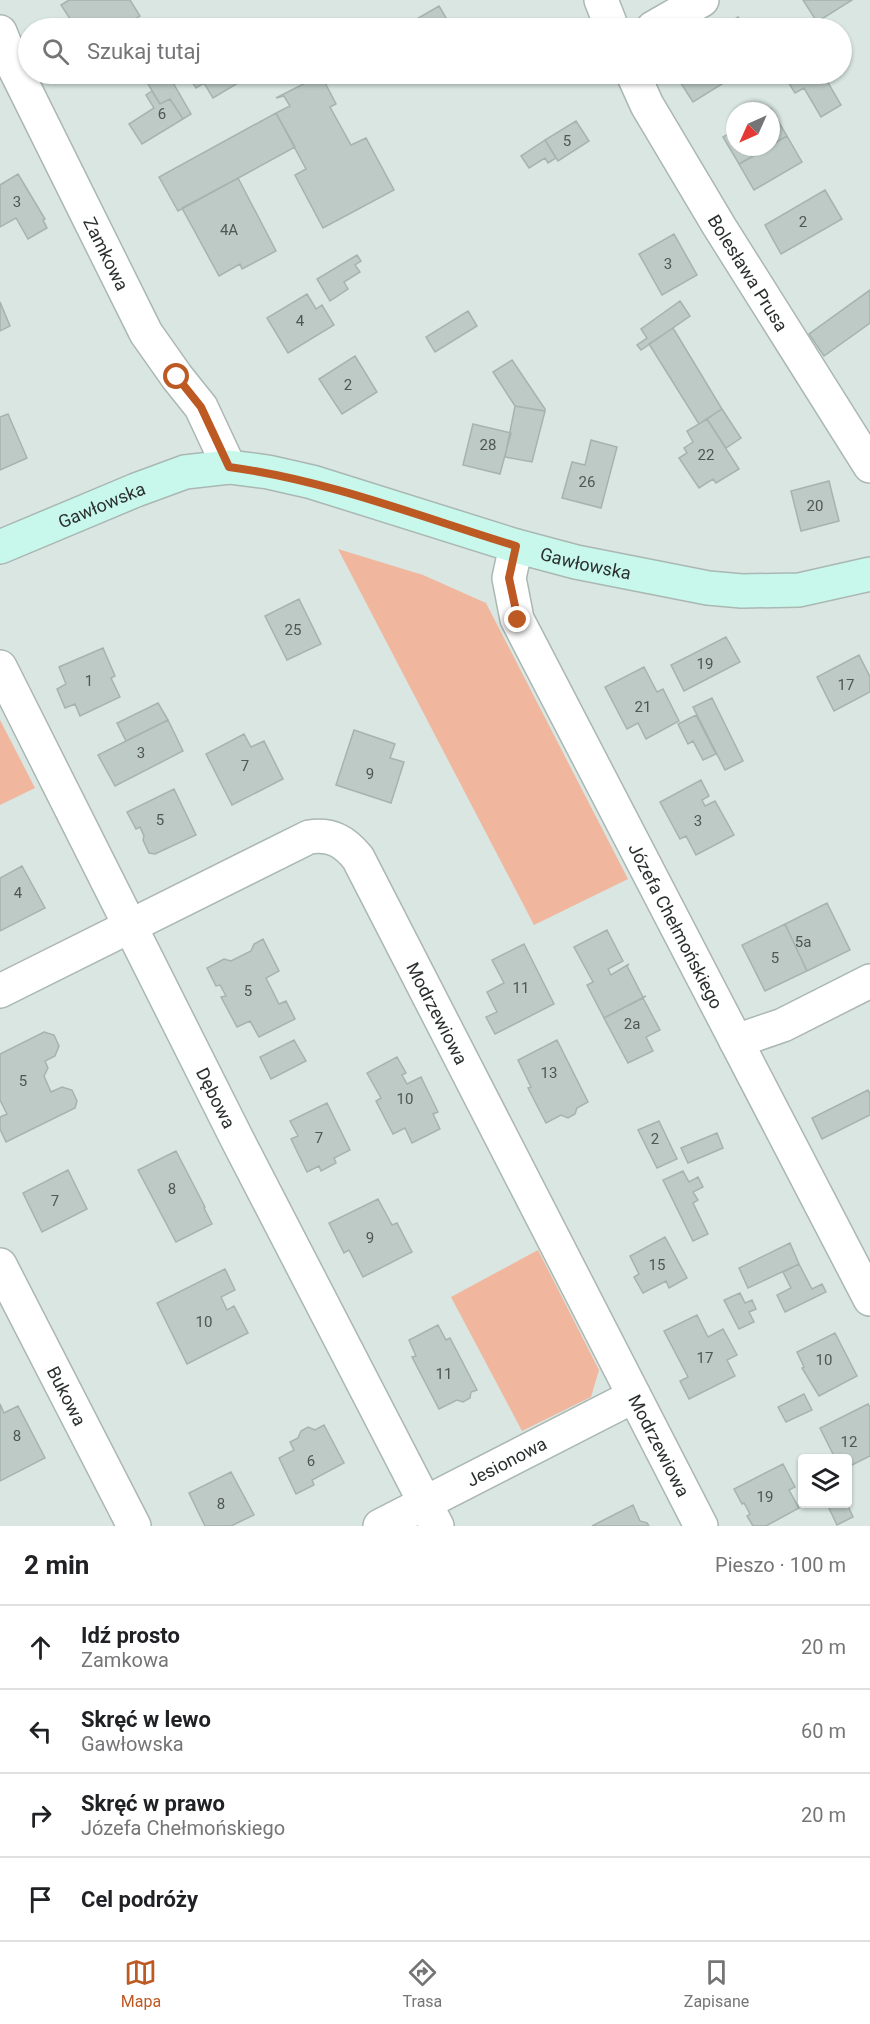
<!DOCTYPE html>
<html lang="pl">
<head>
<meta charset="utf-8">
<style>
	body { margin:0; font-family:Roboto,sans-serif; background:#f2f2f2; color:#202124 }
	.controls { position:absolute; right:18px; bottom:18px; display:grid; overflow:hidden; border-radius:6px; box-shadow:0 2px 4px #0004 }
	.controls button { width:54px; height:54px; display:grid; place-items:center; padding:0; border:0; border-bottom:2px solid #e0e0e0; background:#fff; color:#202124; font:30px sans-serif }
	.compass { position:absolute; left:726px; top:102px; width:54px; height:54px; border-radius:50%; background:#fff; box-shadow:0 2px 4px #0004; rotate:225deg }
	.stop { position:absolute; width:18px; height:18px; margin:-14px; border:4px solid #bd5923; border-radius:50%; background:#fff }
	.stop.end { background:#bd5923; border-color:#fff; box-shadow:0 2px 6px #0008 }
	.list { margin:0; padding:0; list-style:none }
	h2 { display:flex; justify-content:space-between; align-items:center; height:78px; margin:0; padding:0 24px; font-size:26px }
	h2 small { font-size:20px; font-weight:400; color:#757577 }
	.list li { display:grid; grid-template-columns:39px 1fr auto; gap:18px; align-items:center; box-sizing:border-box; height:84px; padding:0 24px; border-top:2px solid #e0e0e0 }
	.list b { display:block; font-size:22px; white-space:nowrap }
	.list p { margin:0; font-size:20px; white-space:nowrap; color:#757577 }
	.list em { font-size:20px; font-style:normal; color:#757577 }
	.icon { flex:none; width:33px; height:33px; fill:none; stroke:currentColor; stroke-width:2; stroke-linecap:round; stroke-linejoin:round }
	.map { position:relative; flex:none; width:870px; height:1526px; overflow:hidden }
	.search { position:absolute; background:#fff; box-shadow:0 2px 4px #0004; left:18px; right:18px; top:18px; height:66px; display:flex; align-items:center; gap:15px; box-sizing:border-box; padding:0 21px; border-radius:33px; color:#757577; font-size:22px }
	.sheet { height:414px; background:#fff }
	nav { display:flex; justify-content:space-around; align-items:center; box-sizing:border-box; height:84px; border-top:2px solid #e0e0e0; background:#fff; font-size:16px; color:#757577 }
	nav a { display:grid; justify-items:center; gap:3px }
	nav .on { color:#bd5923 }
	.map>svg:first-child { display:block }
	.green { fill:#f0b79e }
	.building { fill:#bdcac5; stroke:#a6b3ae; stroke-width:1.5 }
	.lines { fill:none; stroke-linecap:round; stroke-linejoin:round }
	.street-casing { stroke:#aab7b2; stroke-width:36 }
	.secondary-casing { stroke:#aab7b2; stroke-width:36 }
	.street { stroke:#fff; stroke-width:33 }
	.secondary { stroke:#c8f8eb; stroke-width:33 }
	.route { stroke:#bd5923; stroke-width:8 }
	.labels { text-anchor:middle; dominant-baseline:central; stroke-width:6; stroke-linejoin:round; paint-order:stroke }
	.number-label { font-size:15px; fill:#505654 }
	.street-label { font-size:18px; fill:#2b302e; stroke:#fff }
</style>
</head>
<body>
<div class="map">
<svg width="870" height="1526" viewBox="0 0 870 1526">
	<rect width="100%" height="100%" fill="#d9e6e1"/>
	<path class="green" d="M338 549 423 575 486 603 628 879 534 925Z
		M0 720 35 788 0 805Z
		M538 1250 599 1370 591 1397 522 1431 451 1297Z"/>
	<path class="building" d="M69 0H130L140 16 120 28H76L61 5Z
		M803 0H852L817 22Z
		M439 6 452 28H411L408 24Z
		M738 17 745 28H720Z
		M142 74H168L191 114 183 119 170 99 160 104Z
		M195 74H253L213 98 204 83 196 88 189 77Z
		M675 74H738L693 102Z
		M790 74H823L841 105 821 117 804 88 795 93 785 77Z
		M321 75 336 104 330 107 351 145 366 138 394 190 323 228 295 175 306 169 276 113 290 106 284 96 276 98Z
		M152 91 160 104 170 99 183 119 142 144 129 124 154 108 146 95Z
		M771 109 787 136 771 145V111H768Z
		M276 113 295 147 178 211 159 177Z
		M576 121 589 141 558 161 545 140Z
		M735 130V147H768L739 164 723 137Z
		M787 136 802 162 754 190 739 164 771 147V145Z
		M545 140 556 158 548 163 545 158 529 168 521 156Z
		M18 174 45 219 43 220 47 228 28 239 16 218 0 227V185Z
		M238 178 276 251 242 269 240 264 219 276 182 208Z
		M825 190 842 219 781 254 765 225Z
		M674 234 697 275 662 295 639 254Z
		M357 255 361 261 355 265 360 272 344 282 348 289 330 301 317 279Z
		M870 290V323L824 356 809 334Z
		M307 294 316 309 322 305 334 325 288 353 267 318Z
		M680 301 690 316 641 350 637 345 647 338 641 329Z
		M0 302 10 326 0 331Z
		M468 311 477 326 435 352 426 337Z
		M673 328 722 409 699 424 649 344Z
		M355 356 377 392 342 414 319 379Z
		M512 360 545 409V411L515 406 493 372Z
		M515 406 545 411 532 462 505 457Z
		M722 409 741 438 726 448 707 419Z
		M8 414 27 458 0 470V417Z
		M707 419 739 469 716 483 713 479 699 488 679 458 687 453 684 448 693 442 687 431Z
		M473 424 511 433 500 474 463 465Z
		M591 440 617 447 601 508 562 498 572 462 585 465Z
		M829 481 839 521 801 531 791 491Z
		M299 599 321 644 287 660 265 616Z
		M726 637 740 662 684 691 671 665Z
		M103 648 115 676 111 678 120 697 80 716 75 704 65 708 57 689 66 684 59 667Z
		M859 655 870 677V692L834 711 817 677Z
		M644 667 657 692 663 689 679 721 646 739 638 723 627 729 605 687Z
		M712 698 743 761 725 770 693 707Z
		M158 703 168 720 126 741 117 723Z
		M696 715 716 754 703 760 693 741 688 744 678 724Z
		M168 720 183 751 115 786 98 755Z
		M354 730 395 744 390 758 404 762 391 803 336 785Z
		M244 734 251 747 264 741 283 779 232 805 206 754Z
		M701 780 709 796 702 800 705 806 715 801 734 835 696 855 686 836 680 839 660 802Z
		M174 789 196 835 155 854 149 853 143 840 144 836 140 827 136 829 127 812Z
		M22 866 45 908 0 931V878Z
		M827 903 850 950 807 971 785 924Z
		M785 924 807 971 765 991 742 945Z
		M607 930 623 961 608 969 611 975 629 964 627 966 643 997 646 996 604 1018 587 985 593 982 574 947Z
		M263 939 279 971 266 978 279 1004 286 1001 295 1019 259 1037 250 1021 237 1027 221 997 226 996 220 985 216 986 207 968 224 959 231 961 251 951 254 944Z
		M524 944 554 1004 495 1034 486 1017 497 1012 487 992 504 983 492 960Z
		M643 998 660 1030 646 1037 653 1051 628 1063 604 1018Z
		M44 1032 54 1035 59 1046 55 1056 45 1061 48 1068 44 1076 51 1092 62 1087 72 1090 77 1101 75 1108 6 1142 0 1129V1117L7 1114 0 1100V1054Z
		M294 1040 306 1061 271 1079 260 1057Z
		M557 1040 588 1102 577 1108 575 1114 568 1118 561 1115 546 1123 528 1088 531 1087 518 1060Z
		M397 1057 406 1073 402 1075 407 1084 421 1077 438 1112 433 1114 440 1129 412 1143 405 1128 393 1134 376 1101 381 1098 367 1073Z
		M868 1090 870 1094V1115L822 1139 812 1118Z
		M327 1103 350 1150 334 1158 336 1163 321 1171 319 1166 307 1172 291 1139 298 1136 290 1121Z
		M659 1121 677 1159 657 1168 638 1130Z
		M717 1133 723 1148 688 1163 681 1148Z
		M176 1151 205 1207 204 1208 212 1224 176 1242 138 1170Z
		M68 1170 87 1209 42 1232 23 1193Z
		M683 1171 689 1182 698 1177 703 1187 693 1192 698 1200 693 1203 708 1234 693 1241 663 1180Z
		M378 1199 392 1225 397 1223 412 1252 363 1277 349 1250 344 1253 329 1223Z
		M665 1237 687 1278 669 1288 666 1281 643 1293 634 1277 639 1274 630 1256Z
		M790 1243 799 1264 748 1288 739 1268Z
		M799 1264 812 1289 822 1284 826 1292 785 1312 777 1295 791 1288 783 1272Z
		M225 1269 235 1290 221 1297 227 1310 234 1306 248 1333 187 1364 157 1303Z
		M740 1293 745 1303 752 1300 756 1309 749 1312 754 1322 739 1329 724 1300Z
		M697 1315 708 1337 723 1329 737 1355 727 1360 735 1376 689 1399 680 1381 688 1377 664 1331Z
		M438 1325 446 1340 450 1338 477 1390 471 1392 470 1398 463 1402 457 1400 439 1409 412 1357 416 1356 409 1340Z
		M835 1333 857 1376 819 1396 802 1368 804 1367 797 1352Z
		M804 1394 812 1410 786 1422 778 1407Z
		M0 1404 4 1413 18 1406 45 1458 0 1481Z
		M868 1404 870 1407V1456L848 1467V1458H835L820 1428Z
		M324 1425 344 1463 312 1480 314 1485 296 1494 279 1458 294 1450 290 1442 298 1438 301 1431 308 1427 315 1430Z
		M783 1464 795 1487 789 1490 799 1508 766 1526H753L747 1516 750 1514 744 1503 742 1504 734 1489Z
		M231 1472 254 1515 231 1526H205L189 1493Z
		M827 1504H847L853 1517 837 1525Z
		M633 1505 640 1521 647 1523 649 1526H592Z"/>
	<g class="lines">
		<g class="street-casing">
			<g id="street">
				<path d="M601 0 612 28"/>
				<path d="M653 28 702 0"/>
				<path id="s1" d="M0 32 15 69 146 333 177 377 201 407 229 467"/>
				<path id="s2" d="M633 74 647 105 719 226 870 466"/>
				<path id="s3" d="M516 546 509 578 517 619 870 1299"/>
				<path id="s4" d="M0 667 237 1139 437 1526"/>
				<path id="s5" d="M0 991 309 837C332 834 344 841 358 858L701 1526"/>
				<path d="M736 1041 783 1025 870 981"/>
				<path id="s6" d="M0 1265 134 1526"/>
				<path id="s7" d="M380 1526 634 1396"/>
			</g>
		</g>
		<g class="secondary-casing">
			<g id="secondary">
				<path id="s8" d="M0 547 136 490 185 472 229 467 268 472 312 482 516 546 576 562 708 588 742 591 799 590 870 574"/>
			</g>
		</g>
		<use href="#street" class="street"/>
		<use href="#secondary" class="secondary"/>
	</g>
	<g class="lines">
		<path class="route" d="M177 377 201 407 229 467C327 480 421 517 516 546L509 578 518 620"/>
	</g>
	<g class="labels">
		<g class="number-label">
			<text x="162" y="114">6</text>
			<text x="567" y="141">5</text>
			<text x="17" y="202">3</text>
			<text x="803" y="222">2</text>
			<text x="229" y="230">4A</text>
			<text x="668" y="264">3</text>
			<text x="300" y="321">4</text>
			<text x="348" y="385">2</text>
			<text x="488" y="445">28</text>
			<text x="706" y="455">22</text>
			<text x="587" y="482">26</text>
			<text x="815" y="506">20</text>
			<text x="293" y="630">25</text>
			<text x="705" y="664">19</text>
			<text x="89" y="681">1</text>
			<text x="846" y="685">17</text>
			<text x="643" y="707">21</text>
			<text x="141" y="753">3</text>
			<text x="245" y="766">7</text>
			<text x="370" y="774">9</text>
			<text x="160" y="820">5</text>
			<text x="698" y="821">3</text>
			<text x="18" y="893">4</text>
			<text x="803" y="942">5a</text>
			<text x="775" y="958">5</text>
			<text x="521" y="988">11</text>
			<text x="248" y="991">5</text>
			<text x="632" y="1024">2a</text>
			<text x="549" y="1073">13</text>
			<text x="23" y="1081">5</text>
			<text x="405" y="1099">10</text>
			<text x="319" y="1138">7</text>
			<text x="655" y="1139">2</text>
			<text x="172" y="1189">8</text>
			<text x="55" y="1201">7</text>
			<text x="370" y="1238">9</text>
			<text x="657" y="1265">15</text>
			<text x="204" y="1322">10</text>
			<text x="705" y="1358">17</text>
			<text x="824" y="1360">10</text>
			<text x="444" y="1374">11</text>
			<text x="17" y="1436">8</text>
			<text x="849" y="1442">12</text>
			<text x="311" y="1461">6</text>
			<text x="765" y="1497">19</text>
			<text x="221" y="1504">8</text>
		</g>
		<g class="street-label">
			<text stroke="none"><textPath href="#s1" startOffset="246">Zamkowa</textPath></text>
			<text stroke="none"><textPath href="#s2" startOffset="230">Bolesława Prusa</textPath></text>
			<text stroke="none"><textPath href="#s8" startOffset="110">Gawłowska</textPath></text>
			<text stroke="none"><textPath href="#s8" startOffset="614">Gawłowska</textPath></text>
			<text stroke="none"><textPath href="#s3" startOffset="420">Józefa Chełmońskiego</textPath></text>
			<text stroke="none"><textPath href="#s5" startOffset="576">Modrzewiowa</textPath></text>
			<text stroke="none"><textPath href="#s4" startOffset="482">Dębowa</textPath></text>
			<text stroke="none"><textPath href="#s6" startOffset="147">Bukowa</textPath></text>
			<text stroke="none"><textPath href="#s5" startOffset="1062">Modrzewiowa</textPath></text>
			<text stroke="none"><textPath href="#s7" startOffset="142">Jesionowa</textPath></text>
		</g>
	</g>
</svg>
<div class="controls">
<button><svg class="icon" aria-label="layers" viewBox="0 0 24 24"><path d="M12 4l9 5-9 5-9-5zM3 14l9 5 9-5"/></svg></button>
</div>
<svg class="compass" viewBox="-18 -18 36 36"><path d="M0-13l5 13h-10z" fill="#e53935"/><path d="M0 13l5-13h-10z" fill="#757577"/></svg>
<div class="stop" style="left:177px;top:377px"></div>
<div class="stop end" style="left:518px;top:620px"></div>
<div class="search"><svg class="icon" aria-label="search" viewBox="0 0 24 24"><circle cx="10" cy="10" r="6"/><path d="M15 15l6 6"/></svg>Szukaj tutaj</div>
</div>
<section class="sheet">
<h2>2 min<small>Pieszo · 100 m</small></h2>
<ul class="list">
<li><svg class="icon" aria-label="ahead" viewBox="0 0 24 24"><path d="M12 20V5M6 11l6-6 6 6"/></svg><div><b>Idź prosto</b><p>Zamkowa</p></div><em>20 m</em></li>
<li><svg class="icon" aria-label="left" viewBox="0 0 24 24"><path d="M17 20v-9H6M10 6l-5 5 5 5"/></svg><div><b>Skręć w lewo</b><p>Gawłowska</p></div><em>60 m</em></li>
<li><svg class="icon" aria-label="right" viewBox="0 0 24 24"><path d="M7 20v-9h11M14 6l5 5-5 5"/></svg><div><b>Skręć w prawo</b><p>Józefa Chełmońskiego</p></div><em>20 m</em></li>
<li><svg class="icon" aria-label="arrive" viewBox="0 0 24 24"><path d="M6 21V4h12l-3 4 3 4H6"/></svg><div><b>Cel podróży</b></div></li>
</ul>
</section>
<nav>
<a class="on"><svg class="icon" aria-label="map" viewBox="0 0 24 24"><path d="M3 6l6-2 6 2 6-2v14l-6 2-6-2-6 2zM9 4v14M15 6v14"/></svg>Mapa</a>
<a><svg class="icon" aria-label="directions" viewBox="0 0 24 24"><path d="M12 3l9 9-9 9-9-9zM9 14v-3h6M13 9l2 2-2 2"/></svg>Trasa</a>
<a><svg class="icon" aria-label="saved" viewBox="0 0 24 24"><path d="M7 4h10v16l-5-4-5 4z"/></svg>Zapisane</a>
</nav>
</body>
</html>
